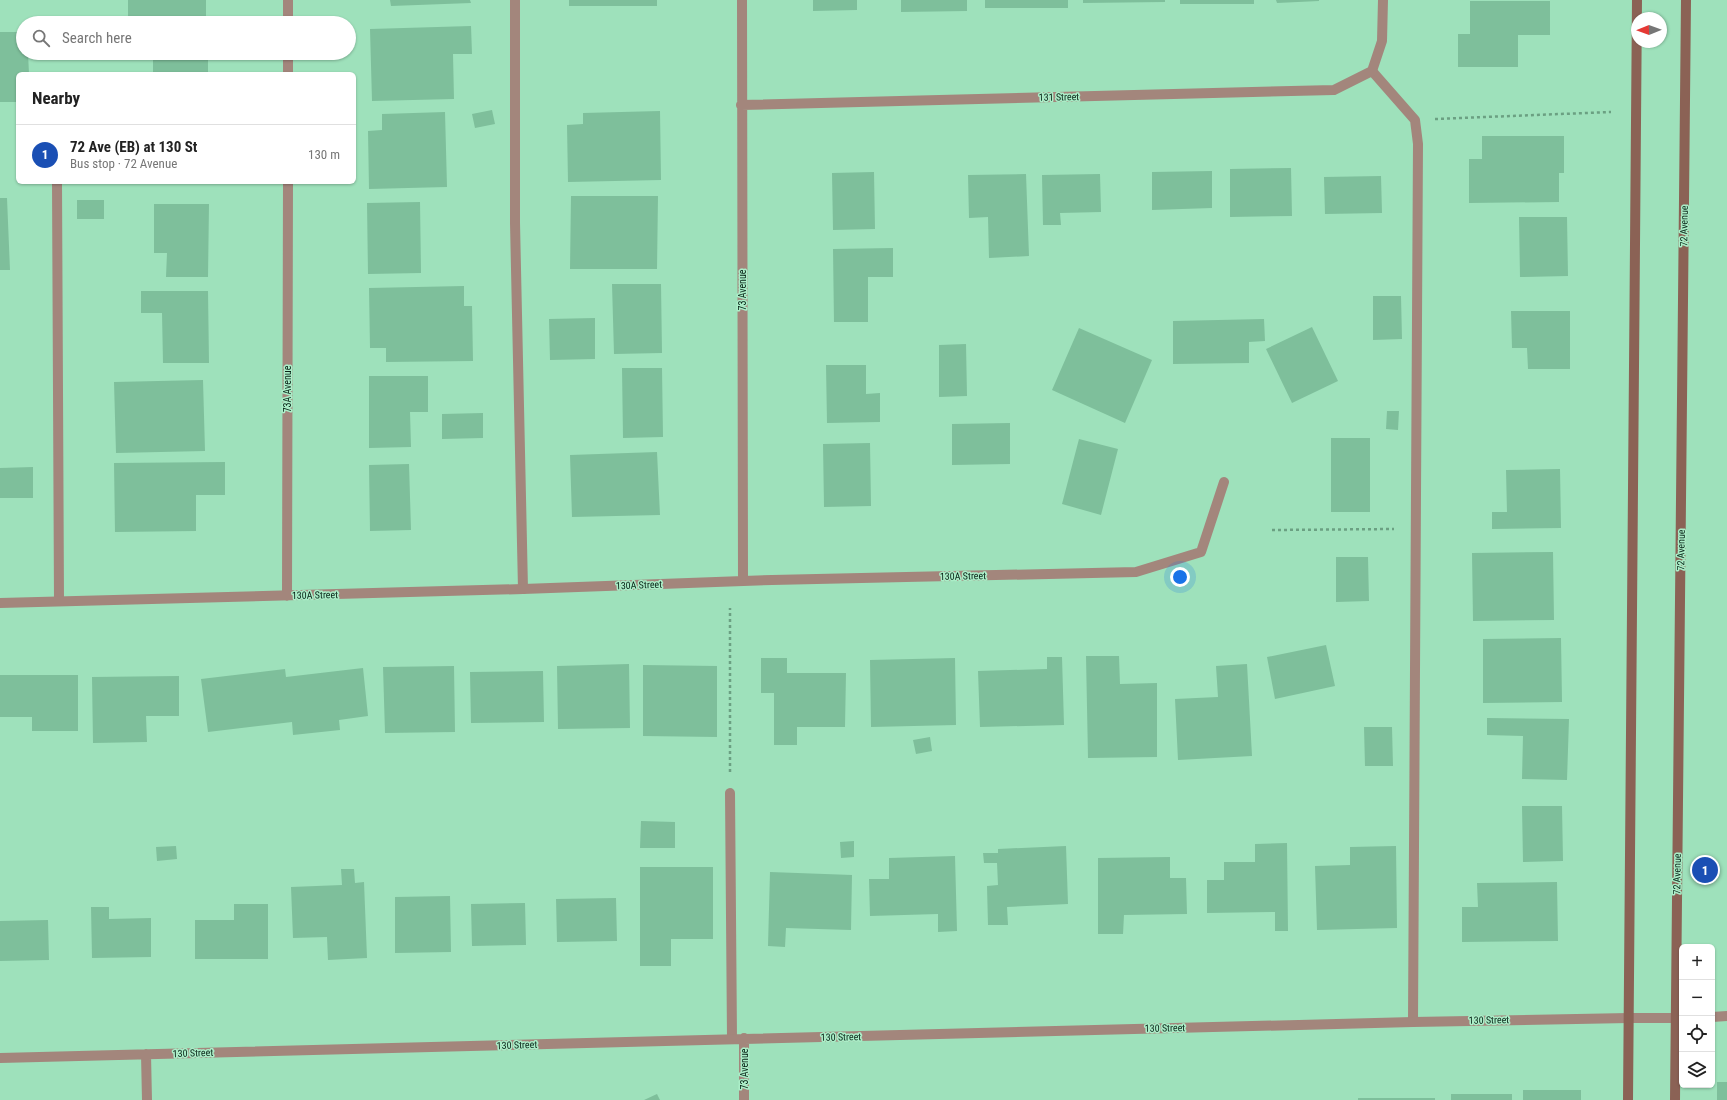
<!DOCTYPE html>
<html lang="en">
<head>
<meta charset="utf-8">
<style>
	body { margin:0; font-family:"Roboto Condensed",sans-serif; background:#f6f6f6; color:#222 }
	.controls { position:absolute; right:12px; bottom:12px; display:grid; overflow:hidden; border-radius:6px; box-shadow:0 1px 3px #0004 }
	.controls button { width:36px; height:36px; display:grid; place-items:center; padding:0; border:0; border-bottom:1px solid #e0e0e0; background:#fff; color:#222; font:20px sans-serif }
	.compass { position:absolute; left:1631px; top:12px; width:36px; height:36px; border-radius:50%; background:#fff; box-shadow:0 1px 3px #0004; rotate:269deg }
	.you { position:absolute; left:1180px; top:577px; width:14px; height:14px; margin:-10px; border:3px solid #fff; border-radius:50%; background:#1a73e8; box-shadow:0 0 0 6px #1a73e833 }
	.badge { display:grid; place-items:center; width:26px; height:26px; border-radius:50%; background:#a02b84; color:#fff; font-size:13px; font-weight:700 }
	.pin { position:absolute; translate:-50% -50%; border:2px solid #fff; box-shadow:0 1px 4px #0006 }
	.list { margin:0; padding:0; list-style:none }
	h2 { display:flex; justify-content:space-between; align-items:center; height:52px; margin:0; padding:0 16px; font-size:17px }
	h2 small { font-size:13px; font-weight:400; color:#767676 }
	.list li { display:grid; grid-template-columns:26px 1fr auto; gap:12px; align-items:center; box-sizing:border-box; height:60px; padding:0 16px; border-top:1px solid #e0e0e0 }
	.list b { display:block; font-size:15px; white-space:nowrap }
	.list p { margin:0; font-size:13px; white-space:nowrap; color:#767676 }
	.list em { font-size:13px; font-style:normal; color:#767676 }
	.icon { flex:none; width:22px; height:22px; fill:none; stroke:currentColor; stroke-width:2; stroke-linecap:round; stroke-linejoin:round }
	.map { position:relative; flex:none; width:1727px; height:1100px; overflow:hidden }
	.search { position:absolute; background:#fff; box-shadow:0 1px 3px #0004; left:16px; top:16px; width:340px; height:44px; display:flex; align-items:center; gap:10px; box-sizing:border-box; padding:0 14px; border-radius:22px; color:#767676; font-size:15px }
	.panel { position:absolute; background:#fff; box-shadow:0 1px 3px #0004; left:16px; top:72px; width:340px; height:112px; border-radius:6px }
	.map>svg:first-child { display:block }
	.building { fill:#7ebf9b }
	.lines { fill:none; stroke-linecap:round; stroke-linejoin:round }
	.path { stroke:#6ba082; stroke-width:2.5; stroke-dasharray:3 3; stroke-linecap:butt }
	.service { stroke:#a3867c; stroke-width:10 }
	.minor { stroke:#a3867c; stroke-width:10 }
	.tertiary { stroke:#a3867c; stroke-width:10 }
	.secondary { stroke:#8b6255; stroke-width:10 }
	.labels { text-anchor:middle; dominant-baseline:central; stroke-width:3; stroke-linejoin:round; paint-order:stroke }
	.street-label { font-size:10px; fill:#072215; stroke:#abeec8 }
</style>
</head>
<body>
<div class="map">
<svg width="1727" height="1100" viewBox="0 0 1727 1100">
	<rect width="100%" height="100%" fill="#9ee1bb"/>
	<path class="building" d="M128 0H206V22L128 20Z
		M390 0H470L471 3 391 6Z
		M569 0H657V6H569Z
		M813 0H857V10L813 11Z
		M901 0H967V11L901 12Z
		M985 0H1068V8H985Z
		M1083 0H1165V2L1083 3Z
		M1180 0H1254V4H1180Z
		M1276 0H1319V1L1277 3Z
		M1470 1H1550V35H1518V67H1458V34H1470Z
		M471 26 472 54H453L454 99 372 101 370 29Z
		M0 32H23V53H28L29 74H18V102H0Z
		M153 53H208V74H153Z
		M492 110 495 124 475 128 472 114Z
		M660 111 661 180 568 182 567 125 583 124V113Z
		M445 112 447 187 369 189 368 131 382 130V114Z
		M1482 136H1564V173H1559V202L1469 203V159H1482Z
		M1291 168 1292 216 1230 217V169Z
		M1212 171V208L1152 210V172Z
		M874 172 875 229 833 230 832 173Z
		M1026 174 1029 256 989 258 988 217 969 218 968 175Z
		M1100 174 1101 212 1060 213 1061 225H1043L1042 175Z
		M1381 176 1382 213 1325 214 1324 177Z
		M144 182H186V183L144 184Z
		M571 196H658L657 269H570Z
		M0 198H7L10 270H0Z
		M77 200H104V219H77Z
		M420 202 421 273 368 274 367 203Z
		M154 204H209L208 277H166L167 253H154Z
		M1519 217H1567L1568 276 1520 277Z
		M893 248V277H868V322H834L833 249Z
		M612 284H661L662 353 614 354Z
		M464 286V306H472L473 361 386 362V348H370L369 288Z
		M141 291H208L209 363H163L162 313H141Z
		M1373 296H1401L1402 339 1373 340Z
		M1511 311H1570V369H1528L1527 348H1512Z
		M595 318V359L550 360 549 319Z
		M1264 319 1265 341 1249 342V363L1173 364V321Z
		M1312 327 1338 381 1292 403 1266 349Z
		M1079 328 1152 360 1125 423 1052 390Z
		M966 344 967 396 939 397V345Z
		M826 365H866V394L880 393V422L827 423Z
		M622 368H662L663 437 623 438Z
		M369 376H428V412H410L411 447 369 448Z
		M203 380 205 451 116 453 114 382Z
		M1387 411H1399L1398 430 1386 429Z
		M483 413V438L442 439V414Z
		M1010 423V464L952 465V424Z
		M1331 438H1370V512H1331Z
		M1079 439 1118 449 1101 515 1062 504Z
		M870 443 871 506 824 507 823 444Z
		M657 452 660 515 572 517 570 455Z
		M225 462V495H196V531L115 532 114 463Z
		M409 464 411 530 370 531 369 465Z
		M33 467V498H0V468Z
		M1560 469 1561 528 1492 529V512H1507L1506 470Z
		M1553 552 1554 620 1473 621 1472 553Z
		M1336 557H1368L1369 601 1336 602Z
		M1561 638 1562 702 1483 703V639Z
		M1326 645 1335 686 1275 699 1267 657Z
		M1086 656H1119L1120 684 1157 683V757L1088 758Z
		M1047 657H1062L1064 725 980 727 978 671 1047 669Z
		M761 658H787V673H846L845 727H797V745H774V693H761Z
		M955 658 956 725 871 727 870 660Z
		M629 664 630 728 558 729 557 666Z
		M1247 664 1252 756 1178 760 1175 699 1218 697 1216 666Z
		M643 665 717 666V737L643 736Z
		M454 666 455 732 385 733 383 667Z
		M363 668 368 716 339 720 340 730 293 735 292 722 208 732 201 679 285 669 286 677Z
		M543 671 544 722 471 723 470 672Z
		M0 675H78V731H32V717H0Z
		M179 676V716H146L147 742 93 743 92 677Z
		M1487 718 1569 719 1567 780 1522 779 1523 736 1487 735Z
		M1364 727H1392L1393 766H1365Z
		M930 737 932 751 916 754 913 740Z
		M1522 806H1562L1563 861 1523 862Z
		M641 821 675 822V848H640Z
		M854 841V857L841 858 840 842Z
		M1287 843 1288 931H1275V912L1207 913V880H1224V862H1255V844Z
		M176 846 177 859 157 861 156 847Z
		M1066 846 1068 904 1007 907 1008 925H988L987 886 998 885 997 863H984L983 853H998V849Z
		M1396 846 1397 928 1317 930 1315 866 1350 865V847Z
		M955 856 957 931 938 932V914L870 916 869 879H889V858Z
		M1170 857V878H1186L1187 914 1124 915 1123 934H1098V858Z
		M640 867H713V939H671V966H640Z
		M341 869H354L355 883 364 882 367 958 328 960 327 937 293 938 291 887 342 885Z
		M770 872 852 875 851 930 786 928 785 947 768 946Z
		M1557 882 1558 941 1462 942V907H1478L1477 883Z
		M450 896 451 952 395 953V897Z
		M616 898 617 941 557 942 556 899Z
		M525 903 526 945 472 946 471 904Z
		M234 904H268V959H195V920H234Z
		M91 907H109V919L151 918V957L92 958Z
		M48 920 49 960 0 961V921Z
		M1717 1082H1727V1100H1717Z
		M1523 1090H1581V1100H1523Z
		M657 1094 660 1100H644Z
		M1451 1094H1512V1100H1451Z
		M1358 1098H1435V1100H1358Z"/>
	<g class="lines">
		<path class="path" d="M1435 119 1611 112
			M1272 530 1394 529
			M730 772V608"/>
		<path class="service" d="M515 0V223L523 589
			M1372 71 1415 120 1418 144 1413 1022
			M57 182 59 601
			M730 793 732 1039"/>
		<path class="minor" d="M742 0 743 581
			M288 23V0
			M288 74V53
			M741 105 1334 90 1372 71 1382 41 1383 0
			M287 596 288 182
			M0 603 523 589 772 580 1136 572 1201 552 1224 482
			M744 1038V1100
			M146 1054 147 1100
			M0 1058 1413 1022 1629 1018"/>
		<path class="tertiary" d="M1712 1017 1727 1016
			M1629 1018H1682"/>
		<path class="secondary" d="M1628 1100 1637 0
			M1675 1100 1686 0"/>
	</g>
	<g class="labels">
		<g class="street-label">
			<text transform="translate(1059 97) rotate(-1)">131 Street</text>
			<text transform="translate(1684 226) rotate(-89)">72 Avenue</text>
			<text transform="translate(742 290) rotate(-90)">73 Avenue</text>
			<text transform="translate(287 389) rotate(-90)">73A Avenue</text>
			<text transform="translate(1681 550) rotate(-89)">72 Avenue</text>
			<text transform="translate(963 576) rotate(-1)">130A Street</text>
			<text transform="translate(639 585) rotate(-2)">130A Street</text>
			<text transform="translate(315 595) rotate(-1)">130A Street</text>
			<text transform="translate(1677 874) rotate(-89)">72 Avenue</text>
			<text transform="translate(1489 1020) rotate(-1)">130 Street</text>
			<text transform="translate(1165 1028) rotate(-1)">130 Street</text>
			<text transform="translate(841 1037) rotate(-1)">130 Street</text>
			<text transform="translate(517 1045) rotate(-2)">130 Street</text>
			<text transform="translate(193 1053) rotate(-2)">130 Street</text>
			<text transform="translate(744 1069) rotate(-90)">73 Avenue</text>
		</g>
	</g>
</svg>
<div class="controls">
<button>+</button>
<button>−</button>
<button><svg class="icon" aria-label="locate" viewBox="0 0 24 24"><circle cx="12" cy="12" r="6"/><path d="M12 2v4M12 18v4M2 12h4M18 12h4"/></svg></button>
<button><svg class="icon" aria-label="layers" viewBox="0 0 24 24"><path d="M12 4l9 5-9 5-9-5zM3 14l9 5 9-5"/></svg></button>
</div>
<svg class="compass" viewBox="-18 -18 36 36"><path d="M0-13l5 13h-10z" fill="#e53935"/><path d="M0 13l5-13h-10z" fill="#767676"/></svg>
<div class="you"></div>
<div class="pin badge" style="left:1705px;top:870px;background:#1a4fb4">1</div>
<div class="search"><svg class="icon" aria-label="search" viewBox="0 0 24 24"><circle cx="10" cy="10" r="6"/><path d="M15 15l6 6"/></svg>Search here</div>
<section class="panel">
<h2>Nearby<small></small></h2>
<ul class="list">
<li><span class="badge" style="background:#1a4fb4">1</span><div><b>72 Ave (EB) at 130 St</b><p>Bus stop · 72 Avenue</p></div><em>130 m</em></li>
</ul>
</section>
</div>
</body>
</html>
